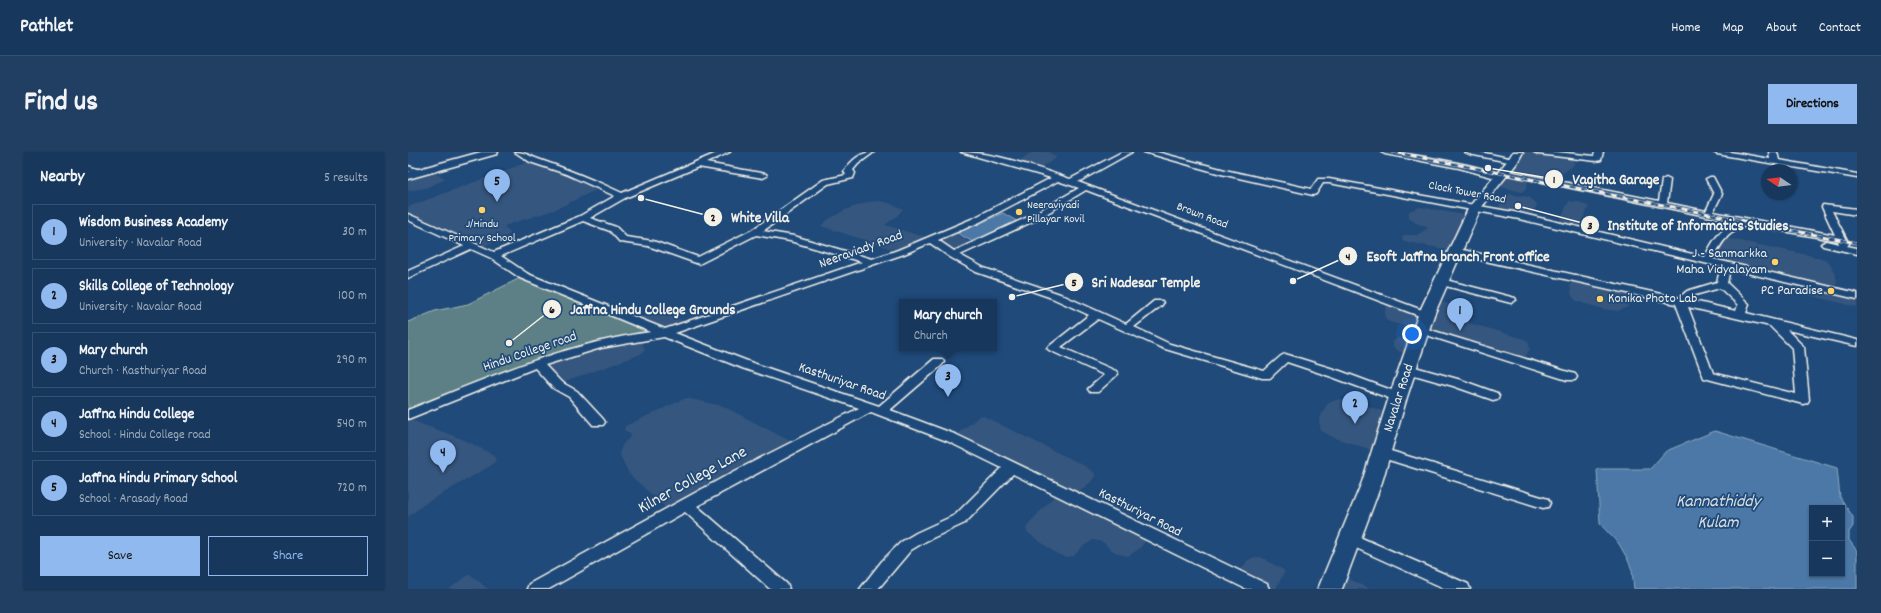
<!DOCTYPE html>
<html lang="en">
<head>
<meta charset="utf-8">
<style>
	body { margin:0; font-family:Dekko,sans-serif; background:#203f62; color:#f1f3f6 }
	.controls { position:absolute; right:12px; bottom:12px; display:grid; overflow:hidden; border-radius:0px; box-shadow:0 1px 3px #0004 }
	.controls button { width:36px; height:36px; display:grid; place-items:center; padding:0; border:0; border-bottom:1px solid #365272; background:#17385c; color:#f1f3f6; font:20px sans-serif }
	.compass { position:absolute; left:1353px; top:12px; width:36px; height:36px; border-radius:50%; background:#17385c; box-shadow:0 1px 3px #0004; rotate:283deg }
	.you { position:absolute; left:1004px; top:182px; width:14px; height:14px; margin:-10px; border:3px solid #fff; border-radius:50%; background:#1a73e8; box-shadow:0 0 0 6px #1a73e833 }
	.badge { display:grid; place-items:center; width:26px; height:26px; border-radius:50%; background:#90b9f0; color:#111; font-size:13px; font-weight:700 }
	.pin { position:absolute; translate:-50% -33px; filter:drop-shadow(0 1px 2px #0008) }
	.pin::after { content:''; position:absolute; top:21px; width:14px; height:12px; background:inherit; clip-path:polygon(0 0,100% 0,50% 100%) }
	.popup { position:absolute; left:491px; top:147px; width:98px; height:52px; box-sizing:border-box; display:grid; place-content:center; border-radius:0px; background:#17385c; filter:drop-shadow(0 1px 3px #0005); font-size:13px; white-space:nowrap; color:#9eacbb }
	.popup b { font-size:15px; color:#f1f3f6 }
	.popup::after { content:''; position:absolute; left:50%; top:100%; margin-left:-8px; border:8px solid transparent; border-top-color:#17385c }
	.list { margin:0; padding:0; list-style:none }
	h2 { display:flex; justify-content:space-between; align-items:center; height:52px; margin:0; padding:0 16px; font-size:17px }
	h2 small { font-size:13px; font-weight:400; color:#9eacbb }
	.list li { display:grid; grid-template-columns:26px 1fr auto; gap:12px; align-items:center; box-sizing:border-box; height:56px; margin:0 8px 8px; padding:0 8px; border:1px solid #365272; border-radius:0px }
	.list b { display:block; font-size:15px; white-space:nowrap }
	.list p { margin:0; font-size:13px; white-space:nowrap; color:#9eacbb }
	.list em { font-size:13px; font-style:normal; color:#9eacbb }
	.actions { display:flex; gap:8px; padding:12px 16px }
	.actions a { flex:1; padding:9px 0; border:1px solid #90b9f0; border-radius:0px; text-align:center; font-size:14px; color:#90b9f0 }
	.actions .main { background:#90b9f0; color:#111 }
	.map { position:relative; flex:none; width:1449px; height:437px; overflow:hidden; border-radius:0px }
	header { display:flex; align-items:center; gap:24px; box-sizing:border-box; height:56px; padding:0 20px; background:#17385c; border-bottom:1px solid #365272 }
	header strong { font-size:19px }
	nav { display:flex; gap:22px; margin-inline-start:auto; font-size:14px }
	.intro { display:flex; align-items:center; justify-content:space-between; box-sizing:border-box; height:96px; padding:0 24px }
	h1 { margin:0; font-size:28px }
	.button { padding:10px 18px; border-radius:0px; background:#90b9f0; color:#111; font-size:14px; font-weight:700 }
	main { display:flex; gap:24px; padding:0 24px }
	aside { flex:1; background:#17385c; border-radius:0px; box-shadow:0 1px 3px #0004 }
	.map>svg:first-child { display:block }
	.built { fill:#36577e }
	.green { fill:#5c8086; stroke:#a8b8b7 }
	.water { fill:#4c78a6; stroke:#8fa8c0; fill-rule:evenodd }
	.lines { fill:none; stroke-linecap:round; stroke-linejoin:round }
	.street-casing { stroke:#f4f1e8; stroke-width:3 }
	.secondary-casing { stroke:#f4f1e8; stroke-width:3 }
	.street { fill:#1f4a7a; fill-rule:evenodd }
	.secondary { fill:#1f4a7a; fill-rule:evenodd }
	.rail-casing { stroke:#f4f1e8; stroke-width:3 }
	.rail { stroke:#1f4a7a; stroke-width:2; stroke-dasharray:6; stroke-linecap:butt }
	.poi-dot { fill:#ffd166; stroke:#1f4a7a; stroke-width:1.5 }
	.labels { text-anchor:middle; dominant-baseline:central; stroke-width:3.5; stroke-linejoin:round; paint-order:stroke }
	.far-street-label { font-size:12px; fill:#f4f1e8; stroke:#1f4a7a }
	.far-poi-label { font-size:12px; fill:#f4f1e8; stroke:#1f4a7a; text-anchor:start }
	.street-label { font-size:14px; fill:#f4f1e8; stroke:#1f4a7a }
	.poi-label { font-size:14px; fill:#f4f1e8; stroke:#1f4a7a; text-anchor:end }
	.near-street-label { font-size:17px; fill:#f4f1e8; stroke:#1f4a7a }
	.near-water-label { font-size:18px; font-style:italic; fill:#dbdfde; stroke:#1f4a7a }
	.leader { fill:none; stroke:#f4f1e8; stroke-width:1.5 }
	.callout-dot { fill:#f4f1e8; stroke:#1f4a7a; stroke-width:1.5 }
	.mark-label { font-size:12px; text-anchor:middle; font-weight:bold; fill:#111 }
	.callout-label { font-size:15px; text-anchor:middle; font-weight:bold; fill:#f4f1e8; stroke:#1f4a7a; stroke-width:3.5; stroke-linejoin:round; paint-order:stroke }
</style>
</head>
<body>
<header>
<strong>Pathlet</strong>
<nav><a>Home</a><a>Map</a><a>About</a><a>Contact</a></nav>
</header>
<div class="intro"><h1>Find us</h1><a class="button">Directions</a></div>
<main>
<aside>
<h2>Nearby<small>5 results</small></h2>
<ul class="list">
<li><span class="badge">1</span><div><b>Wisdom Business Academy</b><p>University · Navalar Road</p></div><em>30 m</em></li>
<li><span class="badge">2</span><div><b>Skills College of Technology</b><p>University · Navalar Road</p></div><em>100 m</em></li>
<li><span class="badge">3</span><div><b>Mary church</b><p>Church · Kasthuriyar Road</p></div><em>290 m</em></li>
<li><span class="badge">4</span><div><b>Jaffna Hindu College</b><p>School · Hindu College road</p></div><em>540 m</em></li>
<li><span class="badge">5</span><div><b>Jaffna Hindu Primary School</b><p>School · Arasady Road</p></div><em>720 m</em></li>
</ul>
<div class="actions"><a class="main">Save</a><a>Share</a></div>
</aside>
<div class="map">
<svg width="1449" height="437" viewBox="0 0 1449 437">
	<rect width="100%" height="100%" fill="#1f4a7a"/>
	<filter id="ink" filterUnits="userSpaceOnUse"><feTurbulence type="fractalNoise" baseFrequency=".025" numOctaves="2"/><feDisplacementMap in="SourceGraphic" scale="8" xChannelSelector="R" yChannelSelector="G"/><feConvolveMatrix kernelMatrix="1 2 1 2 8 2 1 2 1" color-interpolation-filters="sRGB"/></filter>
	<g filter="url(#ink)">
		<path class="built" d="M626 0H641L648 5 646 8 628 18 607 12 621 2Z
			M1110 0H1130L1166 6 1167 10 1164 15 1157 19 1146 32 1120 27 1119 35 1114 40 1084 33Z
			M125 8 194 35 146 58 96 74 102 80 101 83 70 97 0 65V55Z
			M22 18 38 27 17 36 0 39V24Z
			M1099 42 1121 45 1128 51 1129 53 1122 66 1089 59 1095 45Z
			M471 49 481 51 495 57 489 64 477 73 523 87 543 79 566 93 545 103 523 87 493 100 413 74 421 67 437 58 460 50Z
			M1161 49 1171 50 1181 55 1169 77 1150 72Z
			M1012 55 1062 64 1046 99 994 89 995 83H1009L1020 76 1008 71 1001 66V59Z
			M1313 85 1400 103 1417 108 1422 112 1428 124 1429 132 1423 136 1308 109 1305 98Z
			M1164 126 1225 140 1219 152 1220 155 1210 159 1195 157 1168 149 1164 144 1162 134Z
			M1384 129 1449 144V155L1388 140 1385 138 1382 133Z
			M1025 148 1062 157 1063 161 1061 171 1116 187 1120 189 1122 197 1114 209 1013 178 985 171 979 169 977 163V158L982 149 1018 163Z
			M243 159 255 160 282 172 257 181 227 169Z
			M230 184 237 197 233 202 149 233 130 212Z
			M990 186 1009 190 1005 203 990 199 985 195V189Z
			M278 246 315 254 384 290 260 358 221 322 211 301 215 292 223 284 222 281 216 278 217 274Z
			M931 247 956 253 986 263 973 301 927 286 913 279 911 269 915 259 920 251Z
			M573 263 675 313 687 321V324L683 330 665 344 741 383 733 395 721 404 711 402 702 397 695 390 685 388 674 395 666 404 657 405 649 402 620 381 618 377 621 371 651 339 544 286Z
			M0 267 54 287 86 303 89 307 84 313 18 351 0 365Z
			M853 405 877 419 868 437H853L828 426 839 409 844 406Z
			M929 421 962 437H922Z
			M62 422 80 437H41Z"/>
		<path class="green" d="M116 124 257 181 173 197 0 263V170L27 159 60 152Z"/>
		<path class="water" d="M595 61 612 71 567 91 549 81Z
			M1307 279 1429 316 1432 345 1445 365V374L1441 380V388L1449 399V437H1226L1224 418 1219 406 1211 392 1192 372 1189 317H1242L1258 299ZM1404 356H1434V422H1404Z"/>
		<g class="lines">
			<g class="street-casing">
				<path id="street" d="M107 0C118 0 121 4 130 7 159 17 186 28 214 41L311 0H322L298 11 358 22 359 24 355 26 290 15 217 46 182 66 208 75 218 85 245 89 290 105 344 78 415 28 438 23 436 19C444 8 452 0 466 0L450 12 445 18 447 21 445 26 420 32 355 79 386 84 464 107 490 98 566 66 643 26 553 0C586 0 631 16 662 27L714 0H724L670 30 1022 161 1023 163 1022 165H1014L678 38 628 68 552 103 576 116 652 142 718 172 746 149H754L755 151 754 153 726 175 762 192 856 219 873 204 877 202 932 219 994 242 996 245 994 248H986L924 225 879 210 862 226H854L754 196 690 167 653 195 708 219 710 222 690 240H682L680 237 696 223 641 198 639 196 681 163 644 146 568 120 542 105 522 91 496 102 267 181 342 210 471 254 526 207H534L536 210 534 213 482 258 549 283 859 432 861 437H838L605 322 557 371 518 389 503 398 470 437H452L474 409 493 390 508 381 547 363 594 316 539 289 463 260 289 354 379 432 381 437H362L277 360 141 437H119L121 432 327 319 451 256 334 216 256 185 193 196 137 213 153 230 169 239 195 267 197 270 195 273H185L161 245 145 236 127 216 0 267V258C79 226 158 191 243 180L112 126 83 106 63 97 0 126V119L56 94 0 68V62L86 100 172 64 207 44 158 22 122 10ZM650 29 671 36 622 64 546 99 530 88 572 70ZM175 69 202 79 212 90 240 94 291 112 348 83 382 89 454 110 257 177 120 122 93 104Z
					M736 0H749L817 18 903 37 910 27H921L1111 61 1297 105C1304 90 1312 77 1327 70L1095 22 1091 20 1095 18 1251 49 1254 28 1258 26 1262 28 1259 51 1298 59 1306 42 1298 27 1302 25H1305L1314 42 1305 60 1427 83 1414 55 1415 53 1449 57V63L1424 59 1441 92 1439 94 1449 96V102L1415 94 1413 92 1418 89 1431 92 1430 89 1341 73C1320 79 1315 88 1305 107L1449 141V147L1322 117 1319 131 1341 152 1338 161 1449 188V194L1379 178 1396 195 1401 248 1399 251 1395 252 1296 226 1268 152 1046 102 1041 99 1046 96 1271 146 1279 139 1309 130 1313 115 1111 67 921 31H915L908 42 905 43 813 22ZM1312 136 1330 153 1328 159 1281 148 1287 143ZM1280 155 1362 174 1384 196 1388 242 1305 221Z
					M973 0C992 0 1083 14 1095 25L1091 27 1051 16 977 2Z
					M1057 0H1072L1105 7 1109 9 1105 11 1061 2Z
					M1126 0H1149L1186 4 1187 0H1195L1193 8 1188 9 1130 2Z
					M1305 0H1322L1362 7 1361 0H1369L1371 8 1449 22V26L1309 2Z
					M0 14 15 19 16 21 12 23 0 19Z
					M1034 127 1107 146 1108 148 1103 151 1030 132 1029 130Z
					M1013 175 1167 222 1169 225 1167 228H1159L1009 180 1007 178 1009 176Z
					M1000 213 1053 228 1089 241 1091 244 1089 247 1085 248 1045 234 996 220 994 217Z
					M973 296 1140 347 1142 351 1140 355 1135 356 968 304 966 301 968 298Z
					M942 381 1060 432 1062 437H1038L937 391 934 387 937 383Z"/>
			</g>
			<g class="secondary-casing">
				<path id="secondary" d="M73 0H90L89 2 0 27V20Z
					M1105 0H1115L1109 11 1073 56 1026 163 999 245 974 330 934 437H910L954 330 981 245 1010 163 1061 55 1100 8Z"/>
			</g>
			<use href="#street" class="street"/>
			<use href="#secondary" class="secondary"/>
			<g class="rail-casing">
				<path id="rail" d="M985 0 1449 91"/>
			</g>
			<use href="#rail" class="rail"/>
		</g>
	</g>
	<g class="poi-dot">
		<circle cx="74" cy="58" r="4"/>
		<circle cx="611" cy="60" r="4"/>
		<circle cx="1367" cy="110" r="4"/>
		<circle cx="1423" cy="139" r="4"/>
		<circle cx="1192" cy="147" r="4"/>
	</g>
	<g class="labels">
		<g class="far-street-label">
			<text transform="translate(1059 41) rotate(11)">Clock Tower Road</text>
			<text transform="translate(794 64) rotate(21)">Brown Road</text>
		</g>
		<g class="far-poi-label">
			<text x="619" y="53">Neeraviyadi<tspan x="619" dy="14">Pillayar Kovil</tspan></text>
			<text x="74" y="72" text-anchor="middle">J/Hindu<tspan x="74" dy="14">Primary School</tspan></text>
		</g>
		<g class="street-label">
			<text transform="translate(453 98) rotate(-20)">Neeraviady Road</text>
			<text transform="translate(122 200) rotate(-19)">Hindu College road</text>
			<text transform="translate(434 230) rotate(19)">Kasthuriyar Road</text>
			<text transform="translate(991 246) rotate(-72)">Navalar Road</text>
			<text transform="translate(732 361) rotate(27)">Kasthuriyar Road</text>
		</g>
		<g class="poi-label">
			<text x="1359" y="102">J - Sanmarkka<tspan x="1359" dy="16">Maha Vidyalayam</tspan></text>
			<text x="1415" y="139">PC Paradise</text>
			<text x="1200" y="147" text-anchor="start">Konika Photo Lab</text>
		</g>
		<g class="near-street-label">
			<text transform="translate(285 329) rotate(-29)">Kilner College Lane</text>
		</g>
		<g class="near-water-label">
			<text x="1310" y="350">Kannathiddy<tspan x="1310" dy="21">Kulam</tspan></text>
		</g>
	</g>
	<path class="leader" d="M1080 16L1146 27M233 46L305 65M1110 54L1182 73M885 129L940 104M604 145L666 130M101 191L144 157"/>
	<g class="callout-dot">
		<circle cx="1080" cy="16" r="4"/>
		<circle cx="233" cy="46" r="4"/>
		<circle cx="1110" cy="54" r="4"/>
		<circle cx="885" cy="129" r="4"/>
		<circle cx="604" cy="145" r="4"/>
		<circle cx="101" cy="191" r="4"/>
		<circle cx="1146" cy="27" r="10"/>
		<circle cx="305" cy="65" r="10"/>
		<circle cx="1182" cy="73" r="10"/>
		<circle cx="940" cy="104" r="10"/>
		<circle cx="666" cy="130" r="10"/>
		<circle cx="144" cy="157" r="10"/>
	</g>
	<g class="mark-label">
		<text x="1146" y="31">1</text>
		<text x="305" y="69">2</text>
		<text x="1182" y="77">3</text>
		<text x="940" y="108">4</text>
		<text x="666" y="134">5</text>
		<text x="144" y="161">6</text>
	</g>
	<g class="callout-label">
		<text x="1208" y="32">Vagitha Garage</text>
		<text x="352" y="70">White Villa</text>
		<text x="1290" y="78">Institute of Informatics Studies</text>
		<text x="1050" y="109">Esoft Jaffna branch Front office</text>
		<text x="738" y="135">Sri Nadesar Temple</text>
		<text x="245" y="162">Jaffna Hindu College Grounds</text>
	</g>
</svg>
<div class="controls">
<button>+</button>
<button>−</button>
</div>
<svg class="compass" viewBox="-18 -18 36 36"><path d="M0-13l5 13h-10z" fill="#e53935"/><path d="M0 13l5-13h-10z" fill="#9eacbb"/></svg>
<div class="you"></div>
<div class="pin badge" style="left:1052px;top:179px">1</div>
<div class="pin badge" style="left:947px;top:272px">2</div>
<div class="pin badge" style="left:540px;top:245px">3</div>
<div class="popup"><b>Mary church</b>Church</div>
<div class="pin badge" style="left:35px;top:321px">4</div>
<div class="pin badge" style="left:89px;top:50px">5</div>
</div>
</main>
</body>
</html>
